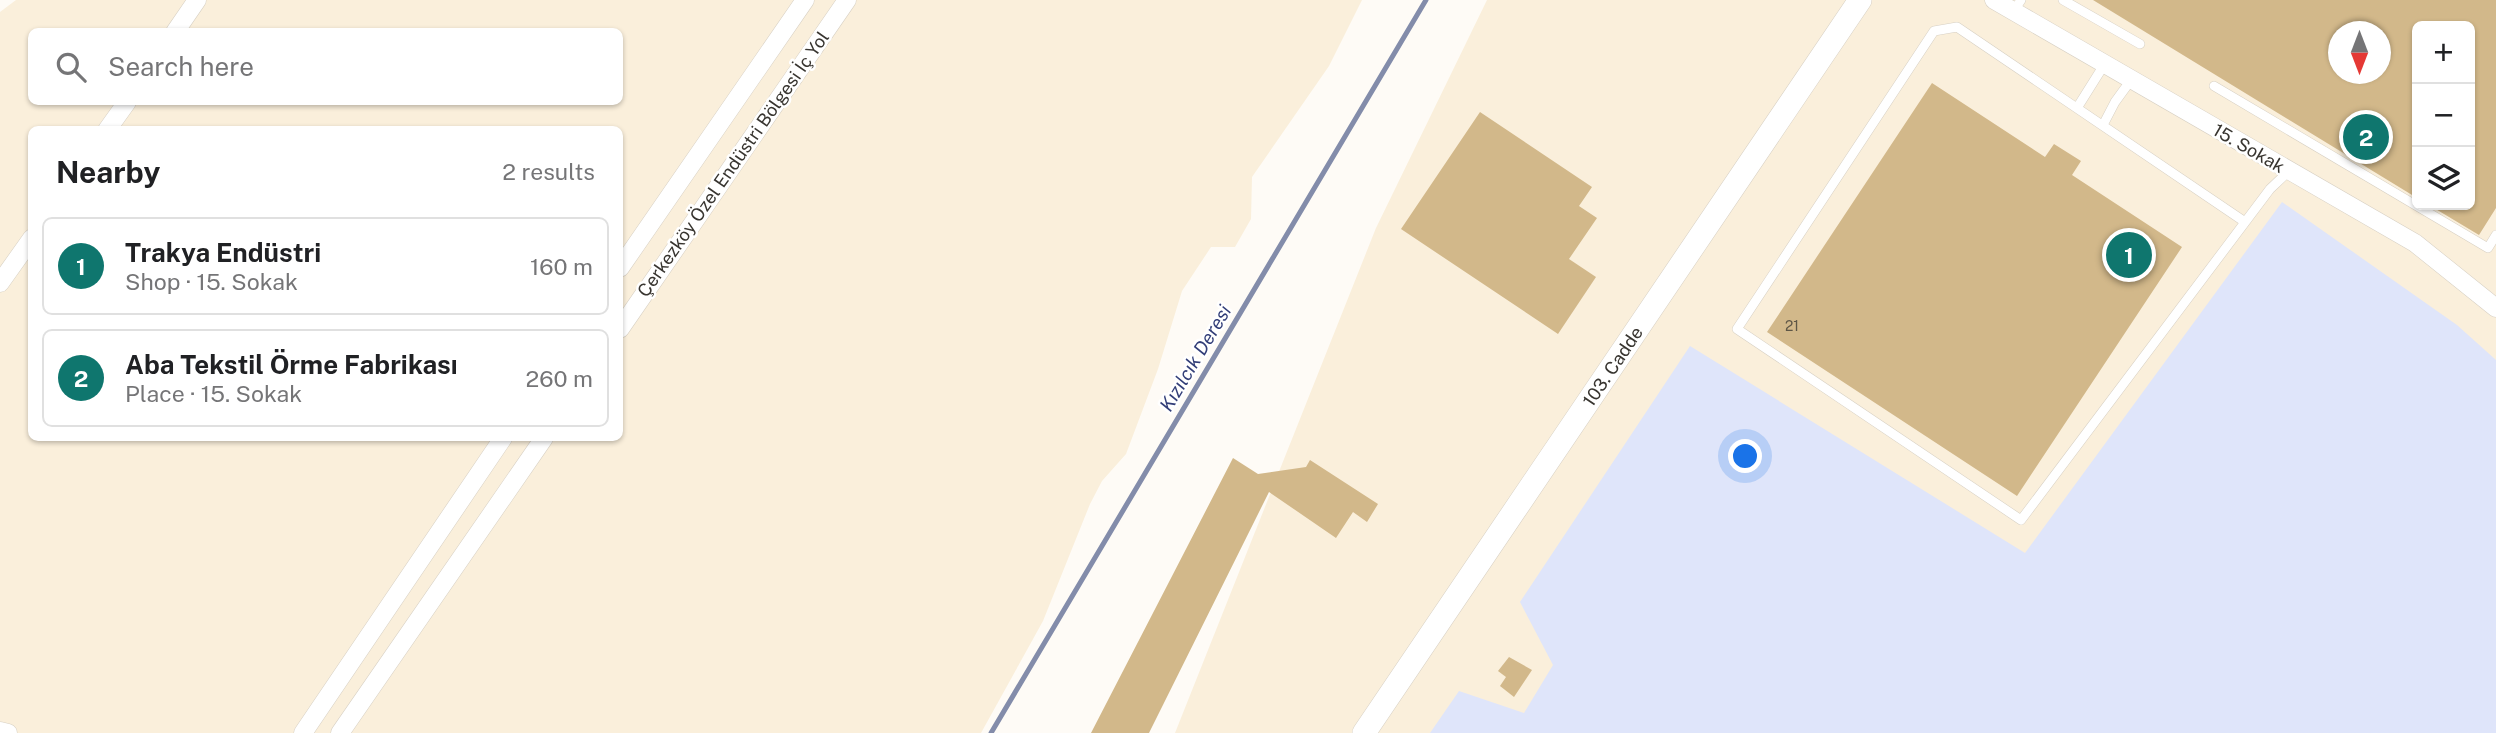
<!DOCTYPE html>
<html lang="en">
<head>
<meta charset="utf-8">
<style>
	body { margin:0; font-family:"Public Sans",sans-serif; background:#f2f2f2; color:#202124 }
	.controls { position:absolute; right:21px; top:21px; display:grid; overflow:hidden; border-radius:10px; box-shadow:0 2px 5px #0004 }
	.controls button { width:63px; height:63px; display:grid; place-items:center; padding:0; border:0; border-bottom:2px solid #e0e0e0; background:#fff; color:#202124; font:35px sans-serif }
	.compass { position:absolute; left:2328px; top:21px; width:63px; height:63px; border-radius:50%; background:#fff; box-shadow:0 2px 5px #0004; rotate:180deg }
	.you { position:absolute; left:1746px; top:457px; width:24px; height:24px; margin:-18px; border:5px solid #fff; border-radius:50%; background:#1a73e8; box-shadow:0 0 0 10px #1a73e833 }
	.badge { display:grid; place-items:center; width:46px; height:46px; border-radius:50%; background:#0f766e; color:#fff; font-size:23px; font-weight:700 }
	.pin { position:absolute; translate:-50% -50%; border:4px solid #fff; box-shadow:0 2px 7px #0006 }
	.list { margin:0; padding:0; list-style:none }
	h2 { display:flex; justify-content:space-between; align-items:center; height:91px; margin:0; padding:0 28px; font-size:30px }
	h2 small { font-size:23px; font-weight:400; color:#757577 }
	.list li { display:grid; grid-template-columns:46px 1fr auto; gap:21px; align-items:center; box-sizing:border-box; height:98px; margin:0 14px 14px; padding:0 14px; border:2px solid #e0e0e0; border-radius:10px }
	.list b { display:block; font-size:26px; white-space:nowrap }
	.list p { margin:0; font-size:23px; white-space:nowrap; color:#757577 }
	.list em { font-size:23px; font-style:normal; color:#757577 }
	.icon { flex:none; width:38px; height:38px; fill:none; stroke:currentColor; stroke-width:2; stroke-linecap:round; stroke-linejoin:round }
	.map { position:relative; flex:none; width:2496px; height:733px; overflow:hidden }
	.search { position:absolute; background:#fff; box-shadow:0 2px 5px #0004; left:28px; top:28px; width:595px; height:77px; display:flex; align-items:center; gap:18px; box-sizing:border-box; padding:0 24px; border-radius:10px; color:#757577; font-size:26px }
	.panel { position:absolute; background:#fff; box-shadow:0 2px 5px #0004; left:28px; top:126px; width:595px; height:315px; border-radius:10px }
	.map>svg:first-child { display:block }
	.built { fill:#faefdb; fill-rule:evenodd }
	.green { fill:#dfe5fa }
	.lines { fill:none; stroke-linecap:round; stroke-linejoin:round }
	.stream { stroke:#838caa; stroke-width:5 }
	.building { fill:#d2b88a; fill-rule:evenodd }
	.service-casing { stroke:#d7d0c4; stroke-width:10 }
	.minor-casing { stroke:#d7d0c4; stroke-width:19 }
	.tertiary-casing { stroke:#d7d0c4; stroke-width:24 }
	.service { stroke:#fff; stroke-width:9 }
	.minor { stroke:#fff; stroke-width:18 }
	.tertiary { stroke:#fff; stroke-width:23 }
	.labels { text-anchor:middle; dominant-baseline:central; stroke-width:5; stroke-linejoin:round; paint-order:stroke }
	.number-label { font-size:14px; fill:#5e5646 }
	.street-label { font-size:18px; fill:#383530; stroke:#fff }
	.water-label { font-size:19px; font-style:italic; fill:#323e78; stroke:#fff }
</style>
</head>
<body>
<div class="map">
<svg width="2496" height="733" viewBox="0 0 2496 733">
	<rect width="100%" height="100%" fill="#fefbf6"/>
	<path class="built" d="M16 0H1362L1329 66 1252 177 1251 219 1235 247H1211L1182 291 1158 369 1126 454 1102 481 1090 504 1043 621 981 733H0V12ZM32 32H620V102H32ZM32 130H620V438H32Z
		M1487 0H2496V733H1175L1376 228ZM2417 26H2470V205H2417ZM2338 32H2380V74H2338Z"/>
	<path class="green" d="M2282 202 2457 325 2496 360V733H1430L1459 691 1524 713 1553 665 1520 602 1690 346 2025 553Z"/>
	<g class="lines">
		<path class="stream" d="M991 733 1426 0"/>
	</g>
	<path class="building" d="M2093 0H2496V208L2479 235 2429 205H2470V26H2417V198ZM2339 32H2381V74H2339Z
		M1932 83 2045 157 2054 144 2081 161 2072 175 2182 247 2017 496 1767 332Z
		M1480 112 1592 187 1579 206 1597 218 1569 259 1596 277 1558 334 1401 229Z
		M1233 458 1258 474 1306 467 1310 460 1378 504 1367 522 1353 512 1336 538 1269 492 1149 733H1091Z
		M1509 657 1532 670 1514 697 1500 686 1506 677 1498 671Z"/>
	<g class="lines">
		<g class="service-casing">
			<path id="service" d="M2063 0 2140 44
				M2013 12 2021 0
				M2214 86 2488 248 2496 235
				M2077 108 2104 65
				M2103 125 2115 102 2131 80
				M2245 222 1957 27 1934 31 1737 329 2021 520 2270 189 2289 171"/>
		</g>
		<g class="minor-casing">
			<path id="minor" d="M1994 0 2415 243 2496 308
				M175 32 197 0
				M107 130 127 102
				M620 268 805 0
				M0 283 32 238
				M620 329 847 0
				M0 731 8 733
				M303 733 503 438
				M340 733 544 438"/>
		</g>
		<g class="tertiary-casing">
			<g id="tertiary">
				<path id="s1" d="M1364 733 1860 0"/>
			</g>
		</g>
		<use href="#service" class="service"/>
		<use href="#minor" class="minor"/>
		<use href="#tertiary" class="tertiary"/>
	</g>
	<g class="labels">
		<g class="number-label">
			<text x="1792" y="326">21</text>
		</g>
		<g class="street-label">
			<text transform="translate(2249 148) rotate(30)">15. Sokak</text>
			<text transform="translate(733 164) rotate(-55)">Çerkezköy Özel Endüstri Bölgesi İç Yol</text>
			<text stroke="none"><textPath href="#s1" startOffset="443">103. Cadde</textPath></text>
		</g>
		<g class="water-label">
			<text transform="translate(1195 358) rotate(-59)">Kızılcık Deresi</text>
		</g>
	</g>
</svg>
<div class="controls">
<button>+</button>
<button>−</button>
<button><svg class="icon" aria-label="layers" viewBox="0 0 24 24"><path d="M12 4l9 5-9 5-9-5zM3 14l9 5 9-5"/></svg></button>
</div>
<svg class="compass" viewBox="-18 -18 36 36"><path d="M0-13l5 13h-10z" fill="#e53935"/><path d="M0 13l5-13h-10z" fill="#757577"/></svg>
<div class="you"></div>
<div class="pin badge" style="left:2129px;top:255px">1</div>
<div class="pin badge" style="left:2366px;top:137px">2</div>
<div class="search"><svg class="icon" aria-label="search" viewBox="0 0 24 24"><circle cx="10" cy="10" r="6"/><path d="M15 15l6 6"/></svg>Search here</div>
<section class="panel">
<h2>Nearby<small>2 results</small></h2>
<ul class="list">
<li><span class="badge">1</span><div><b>Trakya Endüstri</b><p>Shop · 15. Sokak</p></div><em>160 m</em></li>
<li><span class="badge">2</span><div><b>Aba Tekstil Örme Fabrikası</b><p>Place · 15. Sokak</p></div><em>260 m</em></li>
</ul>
</section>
</div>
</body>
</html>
